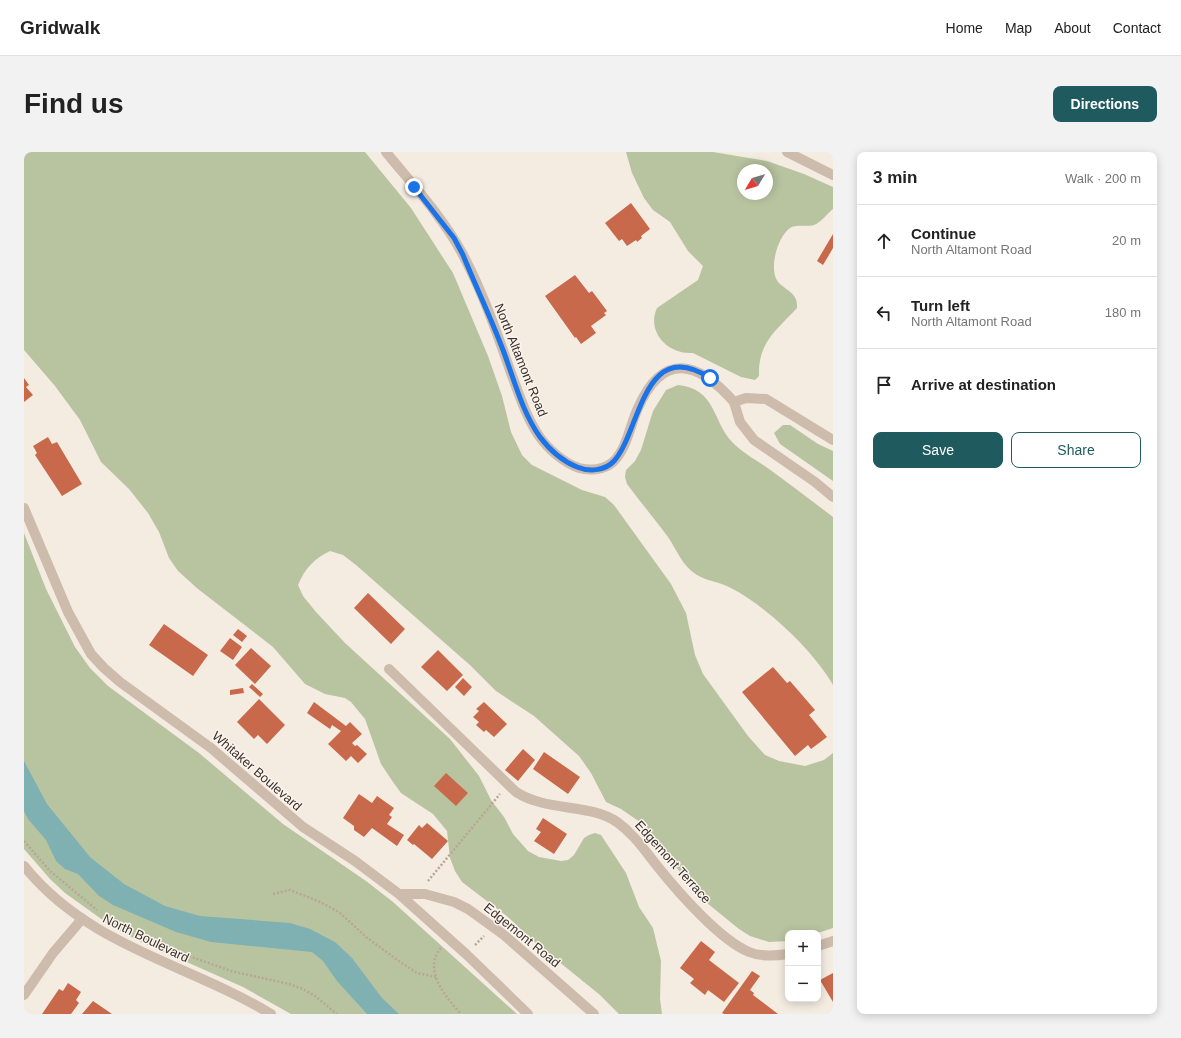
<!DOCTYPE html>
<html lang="en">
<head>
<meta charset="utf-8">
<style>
	body { margin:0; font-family:Arial,sans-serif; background:#f2f2f2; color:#222 }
	.controls { position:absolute; right:12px; bottom:12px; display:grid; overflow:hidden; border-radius:8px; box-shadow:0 2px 10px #0003 }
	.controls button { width:36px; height:36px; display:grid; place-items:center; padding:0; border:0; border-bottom:1px solid #e0e0e0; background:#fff; color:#222; font:20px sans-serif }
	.compass { position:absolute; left:713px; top:12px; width:36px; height:36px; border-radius:50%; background:#fff; box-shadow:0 2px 10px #0003; rotate:232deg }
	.stop { position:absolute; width:12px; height:12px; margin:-9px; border:3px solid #1a73e8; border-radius:50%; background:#fff }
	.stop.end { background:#1a73e8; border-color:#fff; box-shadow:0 1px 4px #0008 }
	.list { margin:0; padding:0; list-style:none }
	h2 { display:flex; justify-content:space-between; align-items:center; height:52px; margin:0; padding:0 16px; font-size:17px }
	h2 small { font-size:13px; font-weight:400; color:#767676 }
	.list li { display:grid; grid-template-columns:26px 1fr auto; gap:12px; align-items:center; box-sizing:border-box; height:72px; padding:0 16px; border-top:1px solid #e0e0e0 }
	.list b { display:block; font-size:15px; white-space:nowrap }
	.list p { margin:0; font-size:13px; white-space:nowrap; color:#767676 }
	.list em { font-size:13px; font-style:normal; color:#767676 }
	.actions { display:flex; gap:8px; padding:12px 16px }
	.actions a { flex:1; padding:9px 0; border:1px solid #1f5a5e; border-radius:8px; text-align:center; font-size:14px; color:#1f5a5e }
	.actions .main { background:#1f5a5e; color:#fff }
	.icon { flex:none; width:22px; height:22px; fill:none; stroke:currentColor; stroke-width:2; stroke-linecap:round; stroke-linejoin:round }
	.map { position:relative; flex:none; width:809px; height:862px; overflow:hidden; border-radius:8px }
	header { display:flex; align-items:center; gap:24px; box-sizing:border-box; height:56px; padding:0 20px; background:#fff; border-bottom:1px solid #e0e0e0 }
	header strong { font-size:19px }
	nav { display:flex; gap:22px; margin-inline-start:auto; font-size:14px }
	.intro { display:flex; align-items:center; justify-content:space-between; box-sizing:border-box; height:96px; padding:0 24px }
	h1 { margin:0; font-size:28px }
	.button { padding:10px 18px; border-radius:8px; background:#1f5a5e; color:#fff; font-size:14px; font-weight:700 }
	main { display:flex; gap:24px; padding:0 24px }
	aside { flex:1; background:#fff; border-radius:8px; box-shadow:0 2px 10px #0003 }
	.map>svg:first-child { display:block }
	.green { fill:#b8c4a0; fill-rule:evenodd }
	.water { fill:#7fb0b2 }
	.building { fill:#c8694b }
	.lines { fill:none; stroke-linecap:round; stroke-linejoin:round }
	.path { stroke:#b9a596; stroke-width:2.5; stroke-dasharray:2 2; stroke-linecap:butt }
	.minor { stroke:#cdbbac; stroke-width:10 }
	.route { stroke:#1a73e8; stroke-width:5 }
	.labels { text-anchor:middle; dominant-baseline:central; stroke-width:3; stroke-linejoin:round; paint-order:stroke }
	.street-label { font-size:13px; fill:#3b302b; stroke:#fbf5ee }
</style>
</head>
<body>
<header>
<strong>Gridwalk</strong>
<nav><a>Home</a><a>Map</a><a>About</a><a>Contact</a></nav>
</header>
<div class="intro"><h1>Find us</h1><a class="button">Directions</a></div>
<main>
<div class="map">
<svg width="809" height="862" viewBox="0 0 809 862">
	<rect width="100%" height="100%" fill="#f4ebe1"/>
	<path class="green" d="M0 0H341L387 56 429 121 464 204 478 244 487 280 498 303 508 313 558 338 581 345 590 353 647 432 662 461 671 503 679 522 724 584 741 603 755 609 781 614 800 608 809 601V776L794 781H764V789L745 790 726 784 715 777 683 751 666 733 619 672 597 657 582 650 567 621 555 604 510 564 472 539 447 514 332 413 319 403 306 399C290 407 281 416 274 433L279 444 292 460 321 491 426 587 455 624 467 648 480 665 489 682 504 699 515 705 537 709 544 708 550 703 560 686 565 683 571 681 577 683 602 721 615 755 629 776 637 809 636 847 638 862H595L576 843 507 787 484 765 438 730 431 719 426 706 423 679 409 662 377 641 369 630 357 612 341 567 327 550 321 546 301 542 281 532 249 495 174 437 154 419 145 406 135 380 124 361 105 337 77 310 56 268 31 234 0 198Z
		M602 0H689L743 9 780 22 809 35V57C803 62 796 71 790 73 783 75 771 72 766 76 753 85 743 121 756 132 765 140 774 142 773 156 752 179 734 190 735 224L731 228 717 225 669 201C644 203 622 180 633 156L674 128 679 114 664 99 646 70 629 58 620 46 608 21ZM719 18H743V42H719Z
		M654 233C692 237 688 268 708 290 719 301 732 308 745 317 767 333 788 349 809 365V533C790 499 742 454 707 436 696 430 683 429 673 423 658 414 653 398 644 385 631 367 616 350 603 332L601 325 602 318 611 309 617 298 629 259 642 238Z
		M759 273H766L794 292 809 299V329L756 292 750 281Z
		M0 381 22 437 51 495 66 516 84 534 175 601 259 672 342 729 369 750 493 862H267L219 835 113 788 87 774 41 741 26 727 0 697Z"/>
	<path class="water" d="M0 609 23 652 66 705 100 732 141 754 176 764 266 771 286 777 311 790 328 806 358 846 375 862H343L313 829 299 809 288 800 187 790 152 780 89 753 75 744 54 722 41 717 32 709 22 688 4 667 0 659Z"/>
	<path class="building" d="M607 51 626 77 617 84 618 86 613 90 612 88 603 94 598 87 595 89 581 71Z
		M809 82V96L799 113 793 109Z
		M551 123 565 141 568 139 583 159 580 161 582 163 567 174 572 181 557 192 552 185 551 186 521 144Z
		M0 226 5 233 2 235 9 243 0 250Z
		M24 285 28 292 33 290 58 332 38 344 11 303 13 301 9 294Z
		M344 441 381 477 367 492 330 456Z
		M140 472 184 503 169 524 125 493Z
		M214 477 223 484 218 490 209 483Z
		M206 486 218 495 209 508 196 499Z
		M227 496 247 514 231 532 211 513Z
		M414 498 439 523 423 539 397 515Z
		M749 515 763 531 766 529 791 558 785 563 803 585 787 597 784 593 771 604 718 540Z
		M439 526 448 535 440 544 431 535Z
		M228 532 239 542 236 545 225 535Z
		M219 536 220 541 206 543V538Z
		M235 547 261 573 243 592 234 583 230 587 213 570Z
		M290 550 322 574 326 570 338 582 328 591 331 594 333 593 343 602 334 611 327 604 322 609 304 592 317 579 308 573 306 577 283 561Z
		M460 550 483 572 470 585 462 578 460 580 452 573 455 570 449 565 455 559 452 557Z
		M499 597 511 608 494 629 481 618Z
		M520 600 556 625 544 642 509 617Z
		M422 621 444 641 432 654 410 634Z
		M335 642 348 651 353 644 370 656 365 663 368 665 363 672 380 683 373 694 348 676 340 685 330 678V674L319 666Z
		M519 666 543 682 530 702 510 689 517 680 512 677Z
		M403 671 424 689 408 707 390 692 389 693 383 688 395 673 398 676Z
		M677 789 691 800 685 808 715 831 700 850 684 838 681 843 666 831 670 827 656 816Z
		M728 819 736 824 726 838 730 841 729 843 754 862H700L698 861Z
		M809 821V850L796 828Z
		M44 831 57 840 52 848 55 851 47 862H18L35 837 39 839Z
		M69 849 88 862H58Z"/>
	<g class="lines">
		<path class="path" d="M0 689 26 719 73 758
			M404 729 476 642
			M249 742 266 738 294 749 315 760 342 785 372 807 393 821 412 825
			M451 793 460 784
			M417 796C398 818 422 845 437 862
			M165 804 207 819 265 832 279 837 291 844 313 862"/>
		<path class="minor" d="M362 0C388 32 418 64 438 101 458 138 473 181 487 221 495 242 502 265 515 284 524 297 540 311 555 316 566 319 580 318 589 310 603 297 606 273 614 256 639 199 674 209 710 250L722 246 742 247 809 288
			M763 0 809 23
			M710 250 716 270 730 288 791 330 809 345
			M0 356 44 460 67 502 80 516 96 530 187 596 279 675 331 709 375 742 442 802 504 862
			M365 517 492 640C523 660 565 651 593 670 610 682 621 699 634 715 654 740 696 788 725 800 737 805 751 804 764 802
			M0 714C65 795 163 811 247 862
			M375 742H401L430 750 444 757 480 783 570 862
			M794 794 809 789
			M0 843 29 801 58 767"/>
	</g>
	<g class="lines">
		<path class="route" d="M390 35 430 86 439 103C452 135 467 166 479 198 490 227 498 260 516 285 525 297 538 309 553 315 565 320 581 319 590 309 616 281 619 182 686 226"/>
	</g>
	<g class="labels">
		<g class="street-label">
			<text transform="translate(497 208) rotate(68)">North Altamont Road</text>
			<text transform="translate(233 619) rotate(41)">Whitaker Boulevard</text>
			<text transform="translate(649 710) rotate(48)">Edgemont Terrace</text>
			<text transform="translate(498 783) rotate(39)">Edgemont Road</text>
			<text transform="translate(122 786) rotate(26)">North Boulevard</text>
		</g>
	</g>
</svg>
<div class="controls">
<button>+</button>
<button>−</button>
</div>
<svg class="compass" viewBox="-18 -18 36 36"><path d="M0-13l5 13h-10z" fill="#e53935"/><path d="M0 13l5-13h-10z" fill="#767676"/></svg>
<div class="stop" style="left:686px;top:226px"></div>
<div class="stop end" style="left:390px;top:35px"></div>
</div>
<aside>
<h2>3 min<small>Walk · 200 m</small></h2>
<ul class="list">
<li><svg class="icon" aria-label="ahead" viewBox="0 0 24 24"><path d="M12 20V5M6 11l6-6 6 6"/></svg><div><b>Continue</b><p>North Altamont Road</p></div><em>20 m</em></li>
<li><svg class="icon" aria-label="left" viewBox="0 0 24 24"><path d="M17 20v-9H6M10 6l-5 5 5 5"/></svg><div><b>Turn left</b><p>North Altamont Road</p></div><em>180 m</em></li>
<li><svg class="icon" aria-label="arrive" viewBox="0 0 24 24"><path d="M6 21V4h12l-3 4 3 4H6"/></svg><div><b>Arrive at destination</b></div></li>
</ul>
<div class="actions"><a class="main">Save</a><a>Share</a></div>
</aside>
</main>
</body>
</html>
